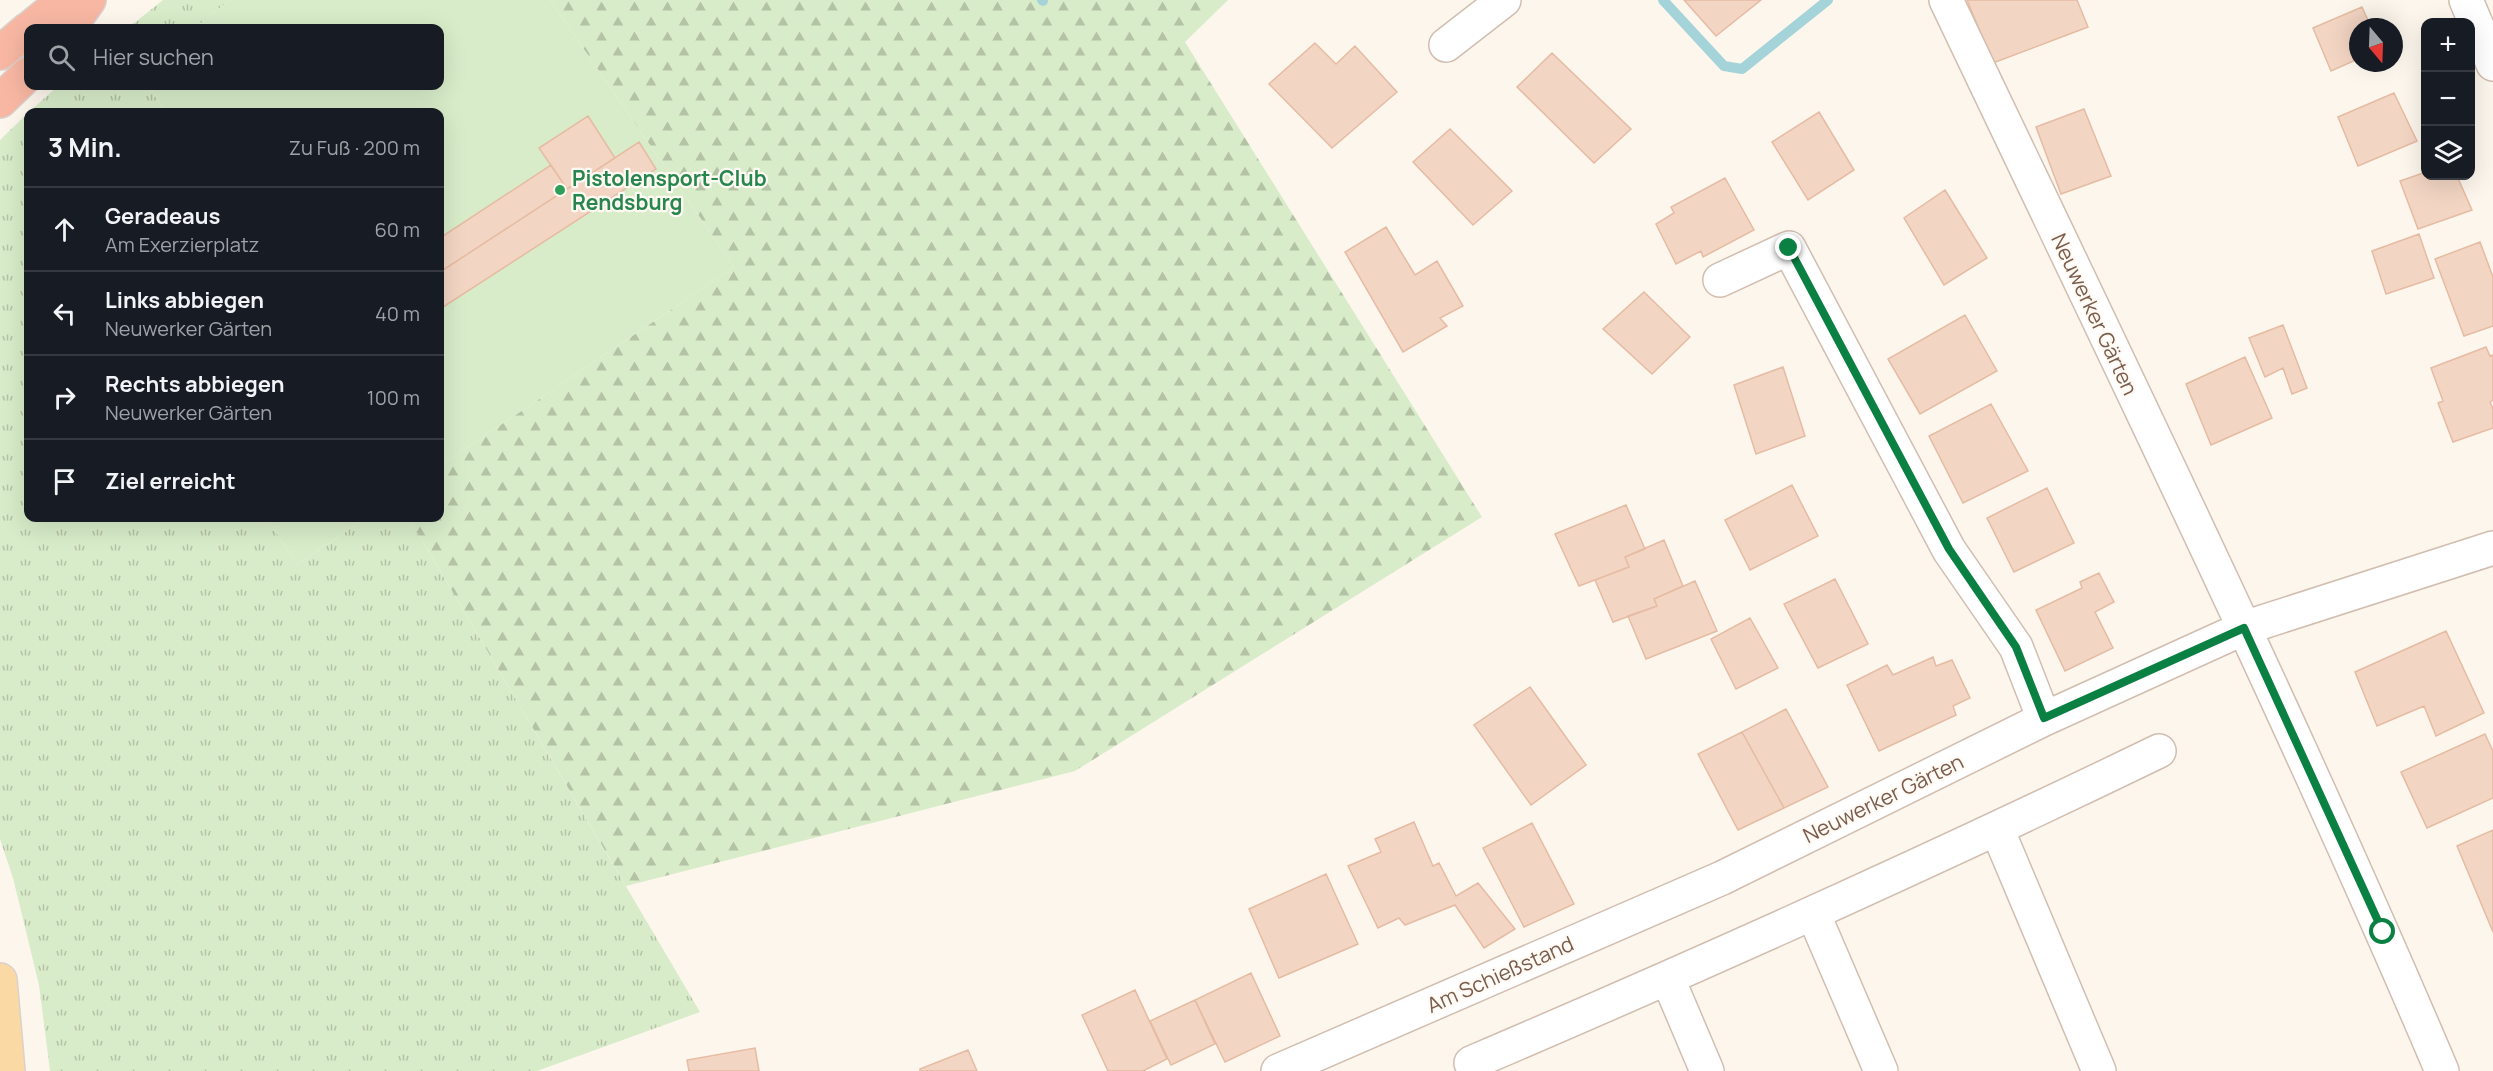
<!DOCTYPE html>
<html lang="de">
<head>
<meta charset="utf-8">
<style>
	body { margin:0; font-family:Manrope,sans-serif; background:#20242c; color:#f1f3f6 }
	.controls { position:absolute; right:18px; top:18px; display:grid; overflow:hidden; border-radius:12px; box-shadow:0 6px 24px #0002 }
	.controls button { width:54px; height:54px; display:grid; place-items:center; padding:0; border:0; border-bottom:2px solid #363941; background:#171b24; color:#f1f3f6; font:30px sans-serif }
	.compass { position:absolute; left:2349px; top:18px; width:54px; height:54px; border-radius:50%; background:#171b24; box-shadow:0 6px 24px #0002; rotate:161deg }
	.stop { position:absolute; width:18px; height:18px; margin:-14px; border:4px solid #0b8043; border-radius:50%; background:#fff }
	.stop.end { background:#0b8043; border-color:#fff; box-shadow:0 2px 6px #0008 }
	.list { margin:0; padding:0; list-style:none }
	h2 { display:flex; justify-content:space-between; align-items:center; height:78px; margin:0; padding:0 24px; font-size:26px }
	h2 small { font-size:20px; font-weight:400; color:#9ea1a6 }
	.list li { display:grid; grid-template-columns:39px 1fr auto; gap:18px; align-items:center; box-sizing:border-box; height:84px; padding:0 24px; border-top:2px solid #363941 }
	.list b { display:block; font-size:22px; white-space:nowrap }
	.list p { margin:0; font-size:20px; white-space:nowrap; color:#9ea1a6 }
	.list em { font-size:20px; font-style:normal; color:#9ea1a6 }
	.icon { flex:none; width:33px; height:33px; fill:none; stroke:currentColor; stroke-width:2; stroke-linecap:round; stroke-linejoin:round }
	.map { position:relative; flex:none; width:2493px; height:1071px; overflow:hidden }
	.search { position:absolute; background:#171b24; box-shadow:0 6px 24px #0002; left:24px; top:24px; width:420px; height:66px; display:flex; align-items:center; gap:15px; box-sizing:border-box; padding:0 21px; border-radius:12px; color:#9ea1a6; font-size:22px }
	.panel { position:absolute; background:#171b24; box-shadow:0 6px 24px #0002; left:24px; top:108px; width:420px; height:414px; border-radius:12px }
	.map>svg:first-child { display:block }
	.grass { fill:url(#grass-tufts) }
	.forest { fill:url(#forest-firs) }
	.green { fill:#d8ecc9 }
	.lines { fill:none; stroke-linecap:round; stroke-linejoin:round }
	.stream { stroke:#a5d3da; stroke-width:10 }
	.building { fill:#f3d5c3; stroke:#e6bba3; stroke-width:1.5 }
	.minor-casing { stroke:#d1beb0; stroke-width:36 }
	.major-casing { stroke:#dad1cd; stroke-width:36 }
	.highway-casing { stroke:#dad1cd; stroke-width:36 }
	.minor { stroke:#fff; stroke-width:33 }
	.major { stroke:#fbd9a5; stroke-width:33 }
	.highway { stroke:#f7b7a3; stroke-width:33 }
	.route { stroke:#0b8043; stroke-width:8 }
	.leisure-dot { fill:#2e9e5b; stroke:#fffaf3; stroke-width:2 }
	.labels { text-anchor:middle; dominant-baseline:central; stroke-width:4.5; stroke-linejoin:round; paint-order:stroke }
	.leisure-label { font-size:21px; font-weight:bold; fill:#27864d; stroke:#fffaf3; text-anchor:start }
	.street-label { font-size:21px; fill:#7a5c4d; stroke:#fffaf3 }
</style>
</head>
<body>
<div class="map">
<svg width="2493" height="1071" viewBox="0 0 2493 1071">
	<defs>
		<pattern id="grass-tufts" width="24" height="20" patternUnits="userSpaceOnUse" patternTransform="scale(1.5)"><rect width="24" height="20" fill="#d8ecc9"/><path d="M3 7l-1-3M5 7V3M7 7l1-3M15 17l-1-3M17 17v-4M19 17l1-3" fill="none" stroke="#b4c2a5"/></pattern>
		<pattern id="forest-firs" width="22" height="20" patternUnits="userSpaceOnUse" patternTransform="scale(1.5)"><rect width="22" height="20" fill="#d8ecc9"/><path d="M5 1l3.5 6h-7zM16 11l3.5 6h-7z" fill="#b4c2a5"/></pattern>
	</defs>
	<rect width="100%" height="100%" fill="#fdf6ec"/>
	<path class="grass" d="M163 0H230L195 28H128Z
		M58 86H149L165 112H29Z
		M28 113V518H267L297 565 365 518H409L700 1012 537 1071H50L39 985 13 878 0 839V140Z"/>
	<path class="forest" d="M550 0H1228L1185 42 1482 517 1075 771 626 886 409 518H440V466L734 267Z"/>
	<path class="green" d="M230 0H550L734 267 440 466V112H165L149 86H440V28H195Z
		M267 518H365L297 565Z"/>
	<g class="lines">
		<path class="stream" d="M1042 0 1043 1
			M1663 0 1724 66 1742 69 1828 0"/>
	</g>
	<path class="building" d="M1684 0H1761L1716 36Z
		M1967 0H2077L2088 27 1993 63Z
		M2362 7 2371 27H2358V59L2331 71 2313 28Z
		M1315 43 1336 64 1355 46 1397 92 1332 148 1269 84Z
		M1552 53 1631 129 1594 163 1517 87Z
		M2394 93 2417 141 2358 166 2338 117Z
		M2084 109 2111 176 2061 194 2036 127Z
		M1819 112 1854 170 1808 200 1772 142Z
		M588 116 615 158 567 189 539 148Z
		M1450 129 1512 191 1473 225 1413 162Z
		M639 142 656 169 440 309V272Z
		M551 165 567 189 440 272V238Z
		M2426 172V176H2457L2472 210 2418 229 2400 181Z
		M1725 178 1754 230 1703 257 1701 251 1676 264 1656 224 1674 213 1671 207Z
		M1945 190 1987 258 1944 285 1904 218Z
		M1386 227 1415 275 1437 261 1463 306 1440 318 1447 326 1403 352 1345 252Z
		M2419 234 2434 278 2386 294 2372 251Z
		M2480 242 2493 277V326L2464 336 2435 259Z
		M1644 292 1690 337 1652 374 1603 329Z
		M1965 315 1997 371 1920 414 1888 359Z
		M2283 325 2307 388 2292 394 2283 368 2265 377 2249 338Z
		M2486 347 2490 356 2493 355V400L2490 402 2493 409V428L2453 442 2438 403 2443 401 2431 368Z
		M2245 357 2272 418 2211 445 2186 384Z
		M1783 367 1805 436 1756 454 1734 385Z
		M1991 404 2028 471 1963 503 1929 436Z
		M1792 485 1818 536 1750 570 1725 520Z
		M2047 488 2074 543 2014 572 1987 518Z
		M1626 505 1645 549 1625 557 1629 567 1579 586 1555 534Z
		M1664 540 1683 586 1654 599 1657 606 1613 622 1595 580 1629 567 1625 557Z
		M2099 573 2114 602 2095 612 2113 648 2065 671 2036 610 2082 588 2080 582Z
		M1835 579 1868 644 1818 668 1784 604Z
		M1695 581 1717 631 1646 659 1628 616 1657 606 1654 599Z
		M1750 618 1778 668 1736 689 1711 639Z
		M2446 631 2484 713 2436 736 2424 706 2377 726 2355 672Z
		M1933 657 1936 666 1952 660 1970 698 1953 706 1956 715 1879 751 1847 685 1887 665 1893 675Z
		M1530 687 1586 765 1531 805 1474 725Z
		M1786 709 1828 787 1784 808 1742 732Z
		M1742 732 1784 808 1738 830 1698 754Z
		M2485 734 2493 751V798L2427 828 2401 772Z
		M1414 822 1433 866 1439 863 1456 896 1478 883 1515 929 1484 948 1455 905 1405 925 1399 918 1378 928 1348 866 1381 852 1375 839Z
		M1532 823 1574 904 1524 927 1483 848Z
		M2493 830V932L2457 846Z
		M1326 874 1358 944 1279 978 1249 909Z
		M1251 973 1280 1036 1225 1062 1195 1000Z
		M1135 990 1167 1059 1143 1071H1108L1082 1015Z
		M1195 1000 1215 1044 1171 1065 1150 1021Z
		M755 1048 759 1071H689L687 1060Z
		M968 1050 977 1071H920V1069Z"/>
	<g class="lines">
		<g class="minor-casing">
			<path id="minor" d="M1946 0C2115 355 2288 709 2442 1071
				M2466 0 2493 64
				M1446 45 1504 0
				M1720 280 1789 248 1949 550 2016 647 2044 719
				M1997 829 2099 1071
				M1813 913 1881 1071
				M1668 979 1707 1071
				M1278 1071 1722 878 2044 719 2244 628 2493 548
				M1475 1071 1471 1063C1703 964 1932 861 2159 751"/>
		</g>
		<g class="major-casing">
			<path id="major" d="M0 980 8 1071"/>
		</g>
		<g class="highway-casing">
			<path id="highway" d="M30 28 64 0
				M69 28 89 0
				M0 53 28 29
				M0 101 28 74"/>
		</g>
		<use href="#minor" class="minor"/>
		<use href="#major" class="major"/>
		<use href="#highway" class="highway"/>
	</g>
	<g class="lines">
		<path class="route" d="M1789 248 1949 549 2016 647 2044 718 2244 628 2383 932"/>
	</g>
	<circle class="leisure-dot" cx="560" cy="190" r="6"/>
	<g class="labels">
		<g class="leisure-label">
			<text x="572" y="178">Pistolensport-Club<tspan x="572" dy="24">Rendsburg</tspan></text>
		</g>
		<g class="street-label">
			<text transform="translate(2095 314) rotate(65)">Neuwerker Gärten</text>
			<text transform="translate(1883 798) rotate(-26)">Neuwerker Gärten</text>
			<text transform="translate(1500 974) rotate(-24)">Am Schießstand</text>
		</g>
	</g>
</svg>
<div class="controls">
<button>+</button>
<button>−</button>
<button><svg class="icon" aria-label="layers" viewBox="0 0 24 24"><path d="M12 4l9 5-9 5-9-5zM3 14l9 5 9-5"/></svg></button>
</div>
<svg class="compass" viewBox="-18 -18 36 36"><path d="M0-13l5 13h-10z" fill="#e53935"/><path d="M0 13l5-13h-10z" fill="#9ea1a6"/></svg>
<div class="stop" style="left:2383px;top:932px"></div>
<div class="stop end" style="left:1789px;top:248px"></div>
<div class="search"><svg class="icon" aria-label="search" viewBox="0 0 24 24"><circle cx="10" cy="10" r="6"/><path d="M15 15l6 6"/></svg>Hier suchen</div>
<section class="panel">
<h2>3 Min.<small>Zu Fuß · 200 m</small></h2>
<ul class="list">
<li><svg class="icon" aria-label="ahead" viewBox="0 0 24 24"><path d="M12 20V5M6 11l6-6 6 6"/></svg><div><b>Geradeaus</b><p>Am Exerzierplatz</p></div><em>60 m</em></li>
<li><svg class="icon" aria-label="left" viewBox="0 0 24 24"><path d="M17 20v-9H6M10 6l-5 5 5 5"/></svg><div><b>Links abbiegen</b><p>Neuwerker Gärten</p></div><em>40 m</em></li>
<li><svg class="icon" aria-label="right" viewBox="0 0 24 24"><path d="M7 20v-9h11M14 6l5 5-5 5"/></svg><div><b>Rechts abbiegen</b><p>Neuwerker Gärten</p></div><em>100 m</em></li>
<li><svg class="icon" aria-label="arrive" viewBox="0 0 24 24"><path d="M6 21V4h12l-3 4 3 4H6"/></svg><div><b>Ziel erreicht</b></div></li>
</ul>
</section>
</div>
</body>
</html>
